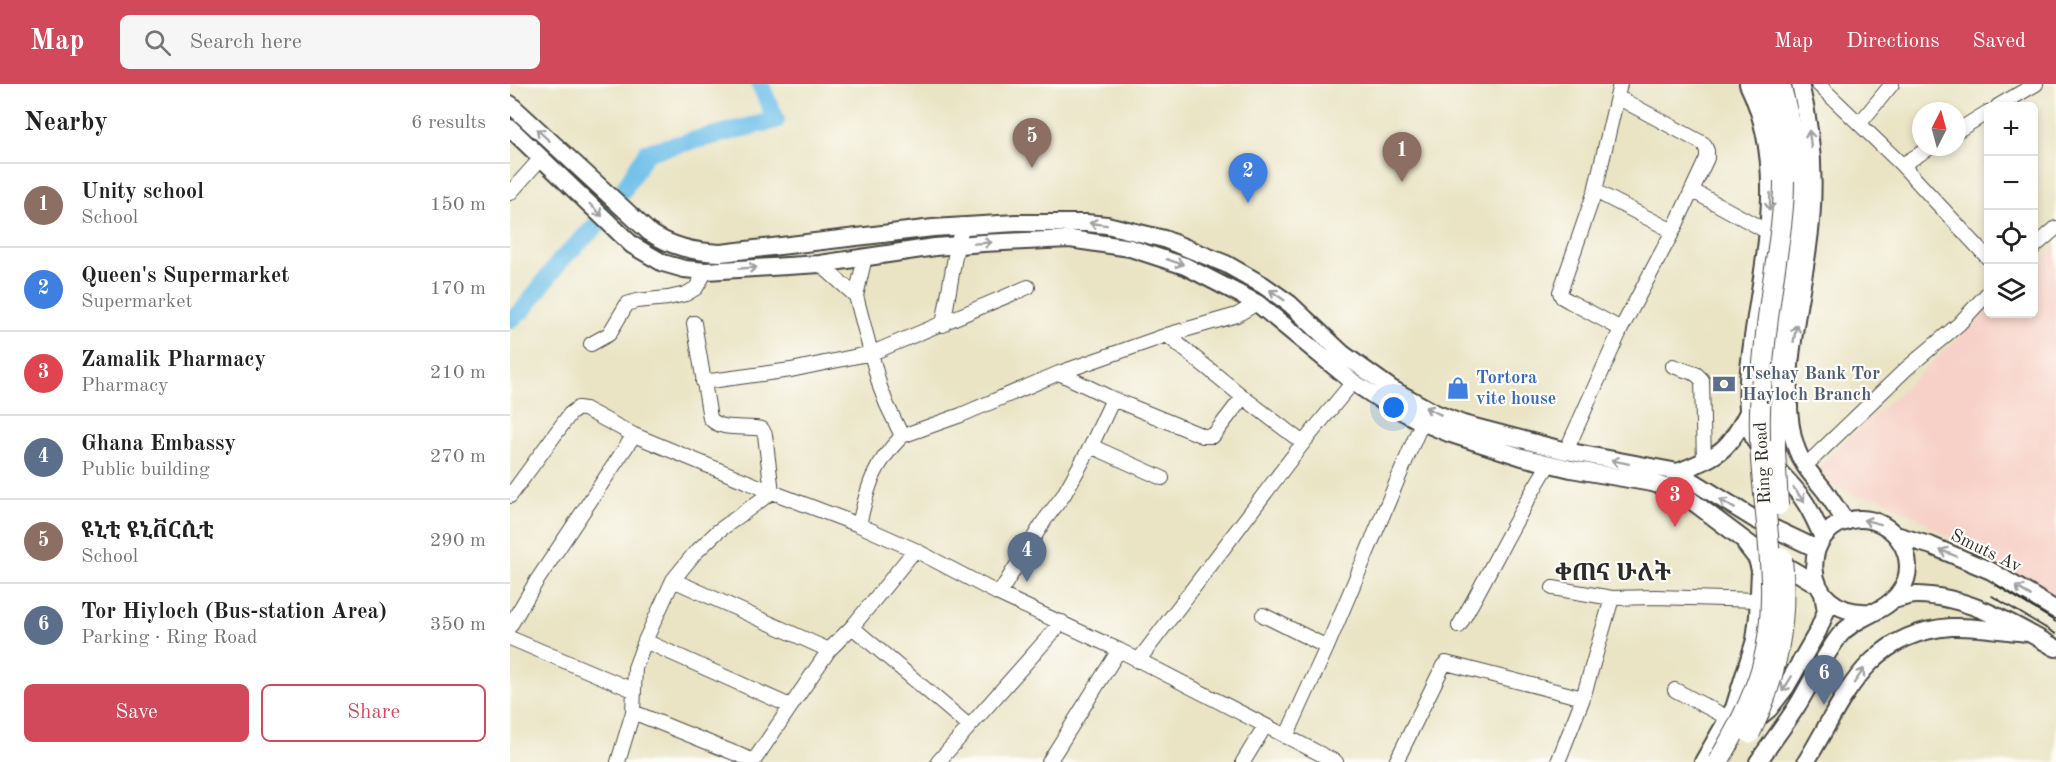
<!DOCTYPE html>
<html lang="en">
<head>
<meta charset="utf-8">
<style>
	body { margin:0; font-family:"Old Standard TT","Noto Serif Ethiopic",serif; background:#f6f6f6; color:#222 }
	.controls { position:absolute; right:18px; top:18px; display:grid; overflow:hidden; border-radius:9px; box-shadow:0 3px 9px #0003 }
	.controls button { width:54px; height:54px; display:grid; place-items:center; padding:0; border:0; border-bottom:2px solid #e0e0e0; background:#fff; color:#222; font:30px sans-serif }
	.compass { position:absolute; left:1402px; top:18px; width:54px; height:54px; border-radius:50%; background:#fff; box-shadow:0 3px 9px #0003; rotate:6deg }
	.you { position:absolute; left:884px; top:324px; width:21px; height:21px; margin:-15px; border:4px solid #fff; border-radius:50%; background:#1a73e8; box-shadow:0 0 0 9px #1a73e833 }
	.badge { display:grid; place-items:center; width:39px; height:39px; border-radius:50%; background:#d1495b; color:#fff; font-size:20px; font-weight:700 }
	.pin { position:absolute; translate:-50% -50px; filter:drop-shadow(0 2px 3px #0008) }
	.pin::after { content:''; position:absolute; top:32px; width:21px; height:18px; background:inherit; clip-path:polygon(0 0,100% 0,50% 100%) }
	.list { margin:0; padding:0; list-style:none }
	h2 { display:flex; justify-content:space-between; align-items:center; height:78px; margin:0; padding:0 24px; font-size:26px }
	h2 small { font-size:20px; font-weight:400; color:#767676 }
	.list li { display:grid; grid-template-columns:39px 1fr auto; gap:18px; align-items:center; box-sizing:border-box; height:84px; padding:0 24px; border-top:2px solid #e0e0e0 }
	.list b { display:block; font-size:22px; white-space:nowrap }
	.list p { margin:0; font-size:20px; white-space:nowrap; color:#767676 }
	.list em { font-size:20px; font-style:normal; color:#767676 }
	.actions { display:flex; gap:12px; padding:18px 24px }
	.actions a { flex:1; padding:14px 0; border:2px solid #d1495b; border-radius:9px; text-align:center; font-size:21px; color:#d1495b }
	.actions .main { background:#d1495b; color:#fff }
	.icon { flex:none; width:33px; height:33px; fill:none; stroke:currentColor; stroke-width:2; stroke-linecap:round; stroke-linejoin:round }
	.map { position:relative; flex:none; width:1546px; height:678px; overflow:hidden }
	header { display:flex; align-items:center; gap:36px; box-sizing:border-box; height:84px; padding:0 30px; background:#d1495b; color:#fff }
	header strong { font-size:28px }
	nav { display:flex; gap:33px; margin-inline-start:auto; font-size:21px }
	.search { width:420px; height:54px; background:#f6f6f6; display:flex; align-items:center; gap:15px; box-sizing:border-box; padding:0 21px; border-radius:9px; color:#767676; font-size:22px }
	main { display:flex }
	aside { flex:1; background:#fff }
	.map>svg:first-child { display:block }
	.built { fill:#f7d1c7 }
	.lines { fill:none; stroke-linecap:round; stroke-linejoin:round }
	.river { stroke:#6ec0e9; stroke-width:18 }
	.minor-casing { stroke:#484742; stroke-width:16 }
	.major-casing { stroke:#484742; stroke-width:20 }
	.highway-casing { stroke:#484742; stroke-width:22 }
	.minor { stroke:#fff; stroke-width:14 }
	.major { stroke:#fff; stroke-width:16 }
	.highway { stroke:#fff; stroke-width:20 }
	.tram { stroke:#2b2b2b; stroke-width:1.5 }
	.highway-bridge-casing { stroke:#484742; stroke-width:22; stroke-linecap:butt }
	.highway-bridge { stroke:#fff; stroke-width:20 }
	.oneway { stroke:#a0a0a0 }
	.labels { text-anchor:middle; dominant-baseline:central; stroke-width:4.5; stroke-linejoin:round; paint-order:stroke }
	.service-label { font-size:18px; font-weight:bold; fill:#4e5e75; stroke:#fdfcf7; text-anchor:start }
	.shop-label { font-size:18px; font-weight:bold; fill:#366cbe; stroke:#fdfcf7; text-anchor:start }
	.street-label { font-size:18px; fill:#2b2b2b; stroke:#fdfcf7 }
	.district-label { font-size:24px; font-weight:bold; fill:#2b2b2b; stroke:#fdfcf7 }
</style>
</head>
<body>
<header>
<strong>Map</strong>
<div class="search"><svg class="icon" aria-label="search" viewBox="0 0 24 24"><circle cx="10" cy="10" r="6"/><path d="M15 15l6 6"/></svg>Search here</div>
<nav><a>Map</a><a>Directions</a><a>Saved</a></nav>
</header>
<main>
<aside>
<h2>Nearby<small>6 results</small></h2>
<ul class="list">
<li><span class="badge" style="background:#8d6e63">1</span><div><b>Unity school</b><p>School</p></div><em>150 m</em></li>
<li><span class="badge" style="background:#3f7fe0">2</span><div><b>Queen's Supermarket</b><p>Supermarket</p></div><em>170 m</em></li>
<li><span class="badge" style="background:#e0444e">3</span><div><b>Zamalik Pharmacy</b><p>Pharmacy</p></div><em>210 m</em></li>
<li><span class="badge" style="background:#5c6f8a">4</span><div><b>Ghana Embassy</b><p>Public building</p></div><em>270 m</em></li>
<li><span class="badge" style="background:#8d6e63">5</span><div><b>ዩኒቲ ዩኒቨርሲቲ</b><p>School</p></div><em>290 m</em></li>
<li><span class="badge" style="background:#5c6f8a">6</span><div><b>Tor Hiyloch (Bus-station Area)</b><p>Parking · Ring Road</p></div><em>350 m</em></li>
</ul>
<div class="actions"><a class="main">Save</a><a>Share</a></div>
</aside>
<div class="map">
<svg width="1546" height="678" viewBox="0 0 1546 678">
	<rect width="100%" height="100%" fill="#fdfcf7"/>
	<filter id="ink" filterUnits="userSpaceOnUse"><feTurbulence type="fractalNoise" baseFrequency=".0167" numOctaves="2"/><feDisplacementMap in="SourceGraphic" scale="12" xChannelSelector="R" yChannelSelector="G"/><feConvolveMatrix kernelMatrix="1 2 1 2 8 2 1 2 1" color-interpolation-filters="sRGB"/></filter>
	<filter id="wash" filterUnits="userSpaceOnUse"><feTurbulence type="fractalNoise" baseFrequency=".008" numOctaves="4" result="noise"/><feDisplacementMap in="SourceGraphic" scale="24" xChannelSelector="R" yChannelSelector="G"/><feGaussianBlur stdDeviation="1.35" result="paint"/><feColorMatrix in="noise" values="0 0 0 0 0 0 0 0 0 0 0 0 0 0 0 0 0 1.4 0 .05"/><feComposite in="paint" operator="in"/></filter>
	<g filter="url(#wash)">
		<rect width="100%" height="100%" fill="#eae4c5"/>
		<path class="built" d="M1546 162V521L1404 432 1369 413 1345 412 1316 398 1309 382 1478 227V230H1524V186Z"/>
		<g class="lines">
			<path class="river" d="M0 236 13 226 51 176 99 129 137 68 266 36 250 0"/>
		</g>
	</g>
	<g filter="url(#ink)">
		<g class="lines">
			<g class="minor-casing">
				<path id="minor" d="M1110 0 1085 107 1050 208 1052 213 1059 217 1111 245
					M1308 0 1392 81 1478 174
					M1488 22 1526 0
					M1350 39 1382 0
					M1447 47 1478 28
					M1392 81 1421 63
					M1085 107 1163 147
					M1183 107 1258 148
					M0 109 31 74
					M1524 163 1546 144
					M310 180 346 212
					M433 241 447 161 453 141
					M81 260 99 250 117 220 126 217 158 214 176 210 186 204 196 187
					M1163 282 1186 290 1192 296 1194 378
					M549 289 603 315 693 352H703L733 313 657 251
					M193 298 281 286 362 269 518 203
					M392 352 451 331 549 289 657 251 727 231 747 219
					M793 359 843 298
					M581 362 652 394
					M1056 367 1111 245 1163 147 1197 74V67L1194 60 1107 13
					M1295 382 1396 285 1449 240 1478 209
					M0 412 60 330 68 324 75 325 124 351 262 408 349 441 405 466 489 510 609 566 826 678
					M349 441C358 401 363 382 392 352L377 321 370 303 346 212 355 173
					M163 496 319 566
					M1043 504 1102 514 1145 513 1249 516
					M489 510 534 437 553 412 581 362 603 315
					M753 531 817 563
					M0 542 26 498 124 351
					M949 542C980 489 1006 432 1039 380
					M342 543 459 642
					M0 554 123 606
					M135 557 280 622
					M628 577 793 359 733 313
					M1165 606 1220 635
					M123 628 244 677
					M776 653 817 563 912 338
					M108 678 123 628 125 584 135 557 163 496 184 470 207 448 262 408 255 351 252 345C236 341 211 348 200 334L184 239
					M243 678 319 566 342 543 405 466
					M428 678 552 538
					M539 678 609 566
					M733 678 755 642
					M886 678 933 582 936 579 1073 614
					M1048 678 1073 614 1102 514"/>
			</g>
			<g class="major-casing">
				<path id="major" d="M1238 0C1276 78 1256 164 1244 246 1240 277 1234 309 1240 341 1244 368 1273 389 1289 410 1300 423 1306 439 1313 454
					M1290 0C1304 54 1306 108 1298 163 1290 221 1266 311 1287 366 1293 383 1305 394 1315 407 1322 417 1329 428 1336 438
					M0 20 139 148C162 163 184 168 211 169L423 144 506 139H576L597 141 654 155 716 180 753 201 780 220 833 270 882 305 925 329 953 340 1056 367 1168 388 1246 436 1307 465
					M0 44 122 161 153 179 174 185 196 187 310 180 425 163 473 159 560 155 620 164 675 182 747 219 843 298 872 317 912 338 941 350 1012 373 1061 385 1142 399 1159 404 1174 411 1242 462 1308 501
					M1168 388C1209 371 1218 368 1238 328
					M1386 451 1422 462 1481 487 1546 526
					M1384 516C1391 514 1399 511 1407 511 1458 512 1503 540 1546 564
					M1248 634 1259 625 1276 603 1308 547 1316 527 1313 510
					M1193 678 1224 624 1245 556 1248 532 1250 486 1247 475 1236 461
					M1248 678C1261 659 1275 641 1287 622 1301 599 1313 573 1330 551 1347 531 1377 529 1391 506 1411 475 1385 434 1349 435 1288 438 1287 533 1361 528
					M1296 678C1334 615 1356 549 1441 543 1466 542 1494 547 1519 549"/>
			</g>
			<g class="highway-casing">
				<path id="highway" d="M1256 0 1271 65 1274 97
					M1265 366V290L1287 143 1289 114 1286 63 1270 0"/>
			</g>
			<use href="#minor" class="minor"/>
			<use href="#major" class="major"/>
			<use href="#highway" class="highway"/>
			<path class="tram" d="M1486 501 1546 538
				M1482 512 1546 550"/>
			<g class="highway-bridge-casing">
				<path id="highway-bridge" d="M1265 366 1268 421
					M1240 649C1267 594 1278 536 1272 474
					M1208 678C1226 647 1242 617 1252 583 1275 500 1247 412 1250 328 1251 292 1255 255 1260 219 1265 178 1274 138 1274 97"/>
			</g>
			<use href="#highway-bridge" class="highway-bridge"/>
		</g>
		<defs><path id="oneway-shaft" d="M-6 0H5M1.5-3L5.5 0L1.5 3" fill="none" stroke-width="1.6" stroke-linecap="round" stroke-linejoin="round" transform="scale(1.5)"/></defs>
		<g class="oneway">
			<use href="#oneway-shaft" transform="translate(33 51) rotate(-137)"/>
			<use href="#oneway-shaft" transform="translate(1300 55) rotate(-97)"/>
			<use href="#oneway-shaft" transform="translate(1260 118) rotate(93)"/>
			<use href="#oneway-shaft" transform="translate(86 126) rotate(44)"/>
			<use href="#oneway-shaft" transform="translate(588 140) rotate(-173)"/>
			<use href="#oneway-shaft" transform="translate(473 159) rotate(-4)"/>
			<use href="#oneway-shaft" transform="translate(665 178) rotate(18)"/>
			<use href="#oneway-shaft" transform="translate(238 184) rotate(-3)"/>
			<use href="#oneway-shaft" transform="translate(767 211) rotate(-145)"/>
			<use href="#oneway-shaft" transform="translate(1285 249) rotate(-81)"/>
			<use href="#oneway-shaft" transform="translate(923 327) rotate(-154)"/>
			<use href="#oneway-shaft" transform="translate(1110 378) rotate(-168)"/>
			<use href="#oneway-shaft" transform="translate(1289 411) rotate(53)"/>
			<use href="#oneway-shaft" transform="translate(1217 420) rotate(-149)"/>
			<use href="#oneway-shaft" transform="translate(1362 438) rotate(-166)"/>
			<use href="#oneway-shaft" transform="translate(1438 469) rotate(-158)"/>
			<use href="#oneway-shaft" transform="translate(1513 507) rotate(-149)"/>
			<use href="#oneway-shaft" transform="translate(1349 592) rotate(-55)"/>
			<use href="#oneway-shaft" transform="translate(1277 600) rotate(122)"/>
		</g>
	</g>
	<defs>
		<g id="bank-bare" transform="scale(1.8)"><path d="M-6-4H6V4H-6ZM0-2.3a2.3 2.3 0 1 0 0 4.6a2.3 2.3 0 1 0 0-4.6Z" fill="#5c6f8a" stroke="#fdfcf7" stroke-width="2.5" paint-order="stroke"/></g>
		<g id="shop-bare" transform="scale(1.8)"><path d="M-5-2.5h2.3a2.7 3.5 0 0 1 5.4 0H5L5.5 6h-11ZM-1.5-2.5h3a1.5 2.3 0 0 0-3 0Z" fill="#3f7fe0" stroke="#fdfcf7" stroke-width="2.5" paint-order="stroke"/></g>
	</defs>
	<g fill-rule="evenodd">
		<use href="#bank-bare" x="1214" y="300"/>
		<use href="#shop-bare" x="948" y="304"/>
	</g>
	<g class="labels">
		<g class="service-label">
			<text x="1232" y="290">Tsehay Bank Tor<tspan x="1232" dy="21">Hayloch Branch</tspan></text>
		</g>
		<g class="shop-label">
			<text x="966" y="294">Tortora<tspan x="966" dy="21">vite house</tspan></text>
		</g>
		<g class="street-label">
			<text transform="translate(1253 379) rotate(-93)">Ring Road</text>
			<text transform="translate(1476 467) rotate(26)">Smuts Av</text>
		</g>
		<g class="district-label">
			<text x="1103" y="490">ቀጠና ሁለት</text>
		</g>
	</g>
</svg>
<div class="controls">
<button>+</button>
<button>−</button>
<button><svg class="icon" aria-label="locate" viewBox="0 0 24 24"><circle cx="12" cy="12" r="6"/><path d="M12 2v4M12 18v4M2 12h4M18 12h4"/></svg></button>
<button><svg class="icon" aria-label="layers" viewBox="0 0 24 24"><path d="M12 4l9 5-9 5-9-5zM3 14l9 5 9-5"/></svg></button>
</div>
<svg class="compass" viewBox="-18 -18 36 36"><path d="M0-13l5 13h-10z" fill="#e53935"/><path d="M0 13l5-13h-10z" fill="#767676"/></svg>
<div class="you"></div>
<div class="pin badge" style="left:892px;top:98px;background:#8d6e63">1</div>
<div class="pin badge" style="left:738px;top:119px;background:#3f7fe0">2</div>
<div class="pin badge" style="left:1165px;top:443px;background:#e0444e">3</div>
<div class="pin badge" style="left:517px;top:498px;background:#5c6f8a">4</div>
<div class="pin badge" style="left:522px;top:84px;background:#8d6e63">5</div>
<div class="pin badge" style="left:1314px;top:621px;background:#5c6f8a">6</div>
</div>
</main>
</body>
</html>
